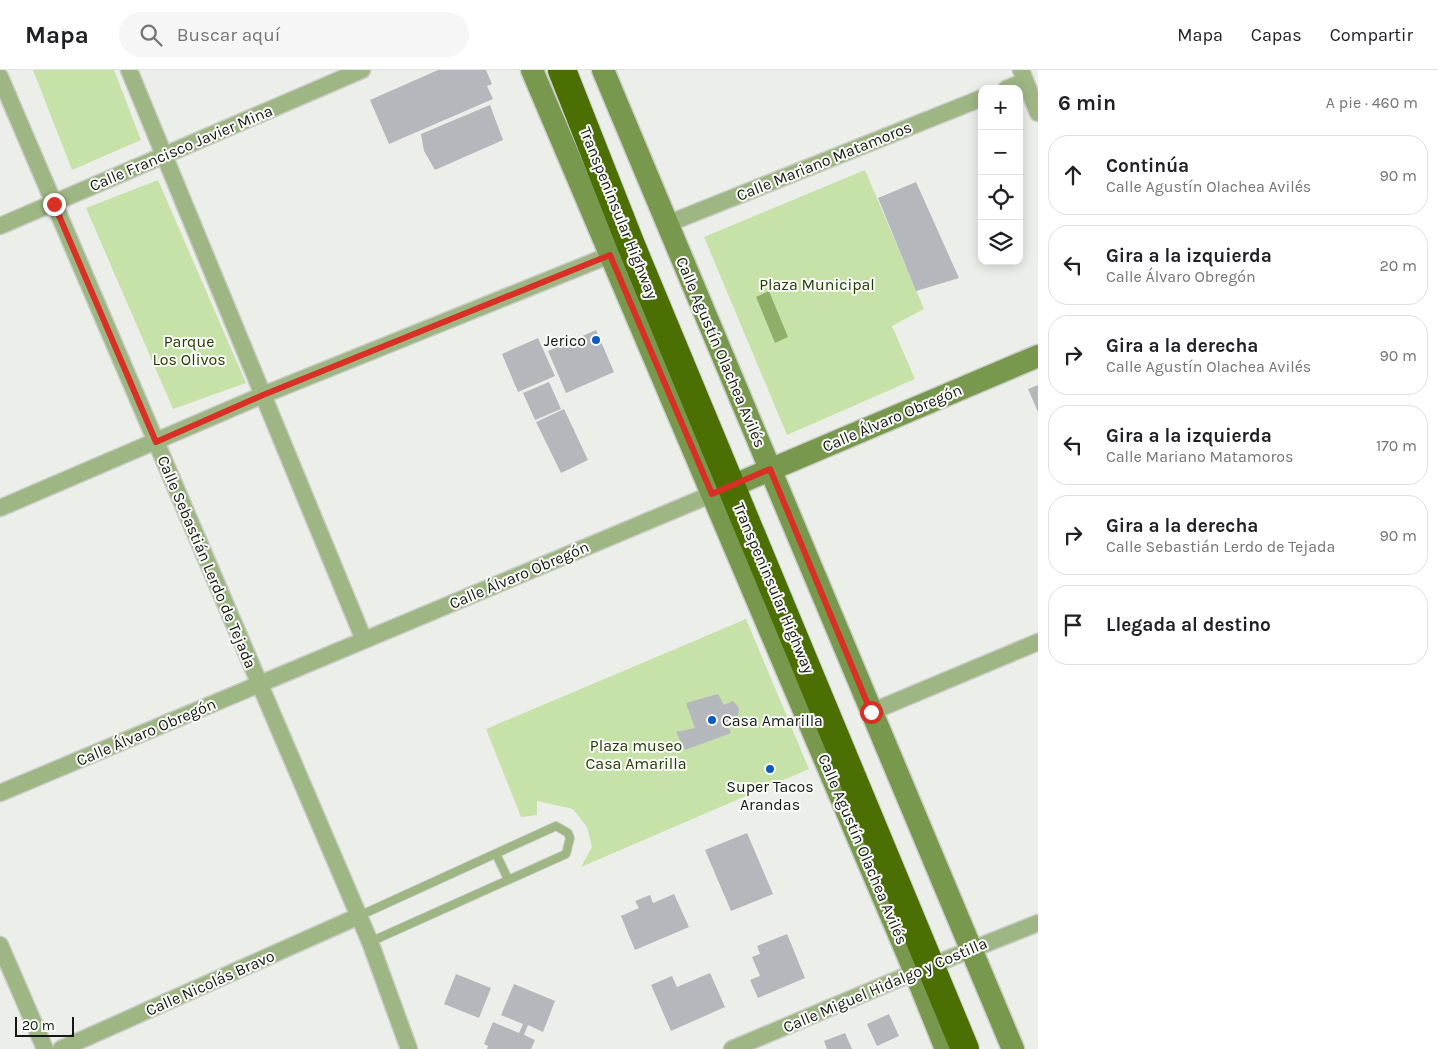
<!DOCTYPE html>
<html lang="es">
<head>
<meta charset="utf-8">
<style>
	body { margin:0; font-family:Karla,sans-serif; background:#f6f6f6; color:#202124 }
	.controls { position:absolute; right:15px; top:15px; display:grid; overflow:hidden; border-radius:10px; box-shadow:0 2px 12px #0003 }
	.controls button { width:45px; height:45px; display:grid; place-items:center; padding:0; border:0; border-bottom:1px solid #e0e0e0; background:#fff; color:#202124; font:25px sans-serif }
	.scale { position:absolute; left:15px; bottom:12px; width:59px; box-sizing:border-box; padding-left:5px; border:2px solid #171816; border-top:0; font-size:14px; line-height:18px; white-space:nowrap; color:#171816; -webkit-text-stroke:4px #f9fcf6; paint-order:stroke }
	.stop { position:absolute; width:15px; height:15px; margin:-11px; border:4px solid #d93025; border-radius:50%; background:#fff }
	.stop.end { background:#d93025; border-color:#fff; box-shadow:0 1px 5px #0008 }
	.list { margin:0; padding:0; list-style:none }
	h2 { display:flex; justify-content:space-between; align-items:center; height:65px; margin:0; padding:0 20px; font-size:21px }
	h2 small { font-size:16px; font-weight:400; color:#757577 }
	.list li { display:grid; grid-template-columns:32px 1fr auto; gap:15px; align-items:center; box-sizing:border-box; height:80px; margin:0 10px 10px; padding:0 10px; border:1px solid #e0e0e0; border-radius:20px }
	.list b { display:block; font-size:19px; white-space:nowrap }
	.list p { margin:0; font-size:16px; white-space:nowrap; color:#757577 }
	.list em { font-size:16px; font-style:normal; color:#757577 }
	.icon { flex:none; width:28px; height:28px; fill:none; stroke:currentColor; stroke-width:2; stroke-linecap:round; stroke-linejoin:round }
	.map { position:relative; flex:none; width:1038px; height:979px; overflow:hidden }
	header { display:flex; align-items:center; gap:30px; box-sizing:border-box; height:70px; padding:0 25px; background:#fff; border-bottom:1px solid #e0e0e0 }
	header strong { font-size:24px }
	nav { display:flex; gap:28px; margin-inline-start:auto; font-size:18px }
	.search { width:350px; height:45px; background:#f6f6f6; display:flex; align-items:center; gap:12px; box-sizing:border-box; padding:0 18px; border-radius:28px; color:#757577; font-size:19px }
	main { display:flex }
	aside { flex:1; background:#fff }
	.map>svg:first-child { display:block }
	.green { fill:#c7e2a9 }
	.water { fill:#8faf68 }
	.building { fill:#b4b7bc }
	.lines { fill:none; stroke-linecap:round; stroke-linejoin:round }
	.lane-casing { stroke:#cacdc7; stroke-width:10 }
	.street-casing { stroke:#cacdc7; stroke-width:19 }
	.secondary-casing { stroke:#cacdc7; stroke-width:25 }
	.highway-casing { stroke:#cacdc7; stroke-width:30 }
	.lane { stroke:#9eb684; stroke-width:8 }
	.street { stroke:#9eb684; stroke-width:16 }
	.secondary { stroke:#78994d; stroke-width:22 }
	.highway { stroke:#4b6f03; stroke-width:28 }
	.route { stroke:#d93025; stroke-width:6 }
	.poi-dot { fill:#1058c3; stroke:#f9fcf6; stroke-width:2 }
	.labels { text-anchor:middle; dominant-baseline:central; stroke-width:4; stroke-linejoin:round; paint-order:stroke }
	.street-label { font-size:16px; fill:#171816; stroke:#f9fcf6 }
	.park-label { font-size:16px; fill:#273b06; stroke:#f9fcf6 }
	.poi-label { font-size:16px; fill:#171816; stroke:#f9fcf6; text-anchor:end }
</style>
</head>
<body>
<header>
<strong>Mapa</strong>
<div class="search"><svg class="icon" aria-label="search" viewBox="0 0 24 24"><circle cx="10" cy="10" r="6"/><path d="M15 15l6 6"/></svg>Buscar aquí</div>
<nav><a>Mapa</a><a>Capas</a><a>Compartir</a></nav>
</header>
<main>
<div class="map">
<svg width="1038" height="979" viewBox="0 0 1038 979">
	<rect width="100%" height="100%" fill="#ecefe9"/>
	<path class="green" d="M33 0H114L141 70 72 100Z
		M865 100 924 239 892 256 915 309 787 365 704 167Z
		M158 110 246 313 173 339 86 138Z
		M746 549 809 699 581 797 592 777 587 757 573 739 537 731V745L521 747 486 659Z"/>
	<path class="water" d="M769 221 788 267 775 273 756 227Z"/>
	<path class="building" d="M438 0H486L492 14 487 16 493 29 389 74 370 30Z
		M490 35 503 70 435 100 424 81 421 64Z
		M916 112 959 208 916 221 878 128Z
		M596 260 614 302 566 323 548 281Z
		M538 268 555 306 518 322 502 284Z
		M549 312 561 339 535 350 523 323Z
		M1038 315V342L1028 319Z
		M564 339 588 390 561 403 536 352Z
		M718 624 724 635 733 631 739 638 738 648 726 652 731 663 685 680 676 662 695 658 686 633Z
		M747 763 773 824 731 841 705 780Z
		M674 824 689 857 635 880 621 846 639 838 635 831 650 825 653 833Z
		M787 864 805 908 758 928 750 910 760 906 752 887 760 884 757 876Z
		M710 903 725 937 671 961 651 915 672 906 677 917Z
		M456 904 491 918 479 948 444 934Z
		M514 914 555 931 543 962 528 955 524 965 535 970 531 979H487L488 976 484 974 493 952 519 963 523 954 501 945Z
		M889 944 899 966 877 976 867 954Z
		M845 963 852 979H827L824 971Z"/>
	<g class="lines">
		<g class="lane-casing">
			<path id="lane" d="M496 784 508 809
				M359 846 556 756 568 763 570 768 566 784 370 872"/>
		</g>
		<g class="street-casing">
			<path id="street" d="M129 0 364 570
				M1021 0 1038 43
				M0 7 370 872 409 979
				M1006 19 1025 11
				M667 154 982 28
				M0 156 362 0
				M0 438 263 325 610 185
				M871 642 1038 572
				M0 723 722 420
				M0 875 45 979
				M61 979 359 846
				M732 979 915 902 1038 853"/>
		</g>
		<g class="secondary-casing">
			<path id="secondary" d="M532 0 915 902 946 979
				M603 0 1013 979
				M732 416 1038 286"/>
		</g>
		<g class="highway-casing">
			<path id="highway" d="M562 0 631 175 965 979"/>
		</g>
		<use href="#lane" class="lane"/>
		<use href="#street" class="street"/>
		<use href="#secondary" class="secondary"/>
		<use href="#highway" class="highway"/>
	</g>
	<g class="lines">
		<path class="route" d="M54 134 156 372 263 325 610 185 712 424 770 399 871 642"/>
	</g>
	<g class="poi-dot">
		<circle cx="596" cy="270" r="5"/>
		<circle cx="712" cy="650" r="5"/>
		<circle cx="770" cy="699" r="5"/>
	</g>
	<g class="labels">
		<g class="street-label">
			<text transform="translate(181 78) rotate(-23)">Calle Francisco Javier Mina</text>
			<text transform="translate(824 91) rotate(-22)">Calle Mariano Matamoros</text>
			<text transform="translate(619 143) rotate(68)">Transpeninsular Highway</text>
			<text transform="translate(721 282) rotate(67)">Calle Agustín Olachea Avilés</text>
			<text transform="translate(892 348) rotate(-23)">Calle Álvaro Obregón</text>
			<text transform="translate(207 492) rotate(67)">Calle Sebastián Lerdo de Tejada</text>
			<text transform="translate(519 505) rotate(-23)">Calle Álvaro Obregón</text>
			<text transform="translate(774 518) rotate(67)">Transpeninsular Highway</text>
			<text transform="translate(146 662) rotate(-23)">Calle Álvaro Obregón</text>
			<text transform="translate(863 779) rotate(67)">Calle Agustín Olachea Avilés</text>
			<text transform="translate(210 913) rotate(-24)">Calle Nicolás Bravo</text>
			<text transform="translate(885 915) rotate(-23)">Calle Miguel Hidalgo y Costilla</text>
		</g>
		<g class="park-label">
			<text x="817" y="214">Plaza Municipal</text>
			<text x="189" y="271">Parque<tspan x="189" dy="18">Los Olivos</tspan></text>
			<text x="636" y="675">Plaza museo<tspan x="636" dy="18">Casa Amarilla</tspan></text>
		</g>
		<g class="poi-label">
			<text x="586" y="270">Jerico</text>
			<text x="722" y="650" text-anchor="start">Casa Amarilla</text>
			<text x="770" y="716" text-anchor="middle">Super Tacos<tspan x="770" dy="18">Arandas</tspan></text>
		</g>
	</g>
</svg>
<div class="controls">
<button>+</button>
<button>−</button>
<button><svg class="icon" aria-label="locate" viewBox="0 0 24 24"><circle cx="12" cy="12" r="6"/><path d="M12 2v4M12 18v4M2 12h4M18 12h4"/></svg></button>
<button><svg class="icon" aria-label="layers" viewBox="0 0 24 24"><path d="M12 4l9 5-9 5-9-5zM3 14l9 5 9-5"/></svg></button>
</div>
<div class="scale">20 m</div>
<div class="stop" style="left:871px;top:642px"></div>
<div class="stop end" style="left:54px;top:134px"></div>
</div>
<aside>
<h2>6 min<small>A pie · 460 m</small></h2>
<ul class="list">
<li><svg class="icon" aria-label="ahead" viewBox="0 0 24 24"><path d="M12 20V5M6 11l6-6 6 6"/></svg><div><b>Continúa</b><p>Calle Agustín Olachea Avilés</p></div><em>90 m</em></li>
<li><svg class="icon" aria-label="left" viewBox="0 0 24 24"><path d="M17 20v-9H6M10 6l-5 5 5 5"/></svg><div><b>Gira a la izquierda</b><p>Calle Álvaro Obregón</p></div><em>20 m</em></li>
<li><svg class="icon" aria-label="right" viewBox="0 0 24 24"><path d="M7 20v-9h11M14 6l5 5-5 5"/></svg><div><b>Gira a la derecha</b><p>Calle Agustín Olachea Avilés</p></div><em>90 m</em></li>
<li><svg class="icon" aria-label="left" viewBox="0 0 24 24"><path d="M17 20v-9H6M10 6l-5 5 5 5"/></svg><div><b>Gira a la izquierda</b><p>Calle Mariano Matamoros</p></div><em>170 m</em></li>
<li><svg class="icon" aria-label="right" viewBox="0 0 24 24"><path d="M7 20v-9h11M14 6l5 5-5 5"/></svg><div><b>Gira a la derecha</b><p>Calle Sebastián Lerdo de Tejada</p></div><em>90 m</em></li>
<li><svg class="icon" aria-label="arrive" viewBox="0 0 24 24"><path d="M6 21V4h12l-3 4 3 4H6"/></svg><div><b>Llegada al destino</b></div></li>
</ul>
</aside>
</main>
</body>
</html>
